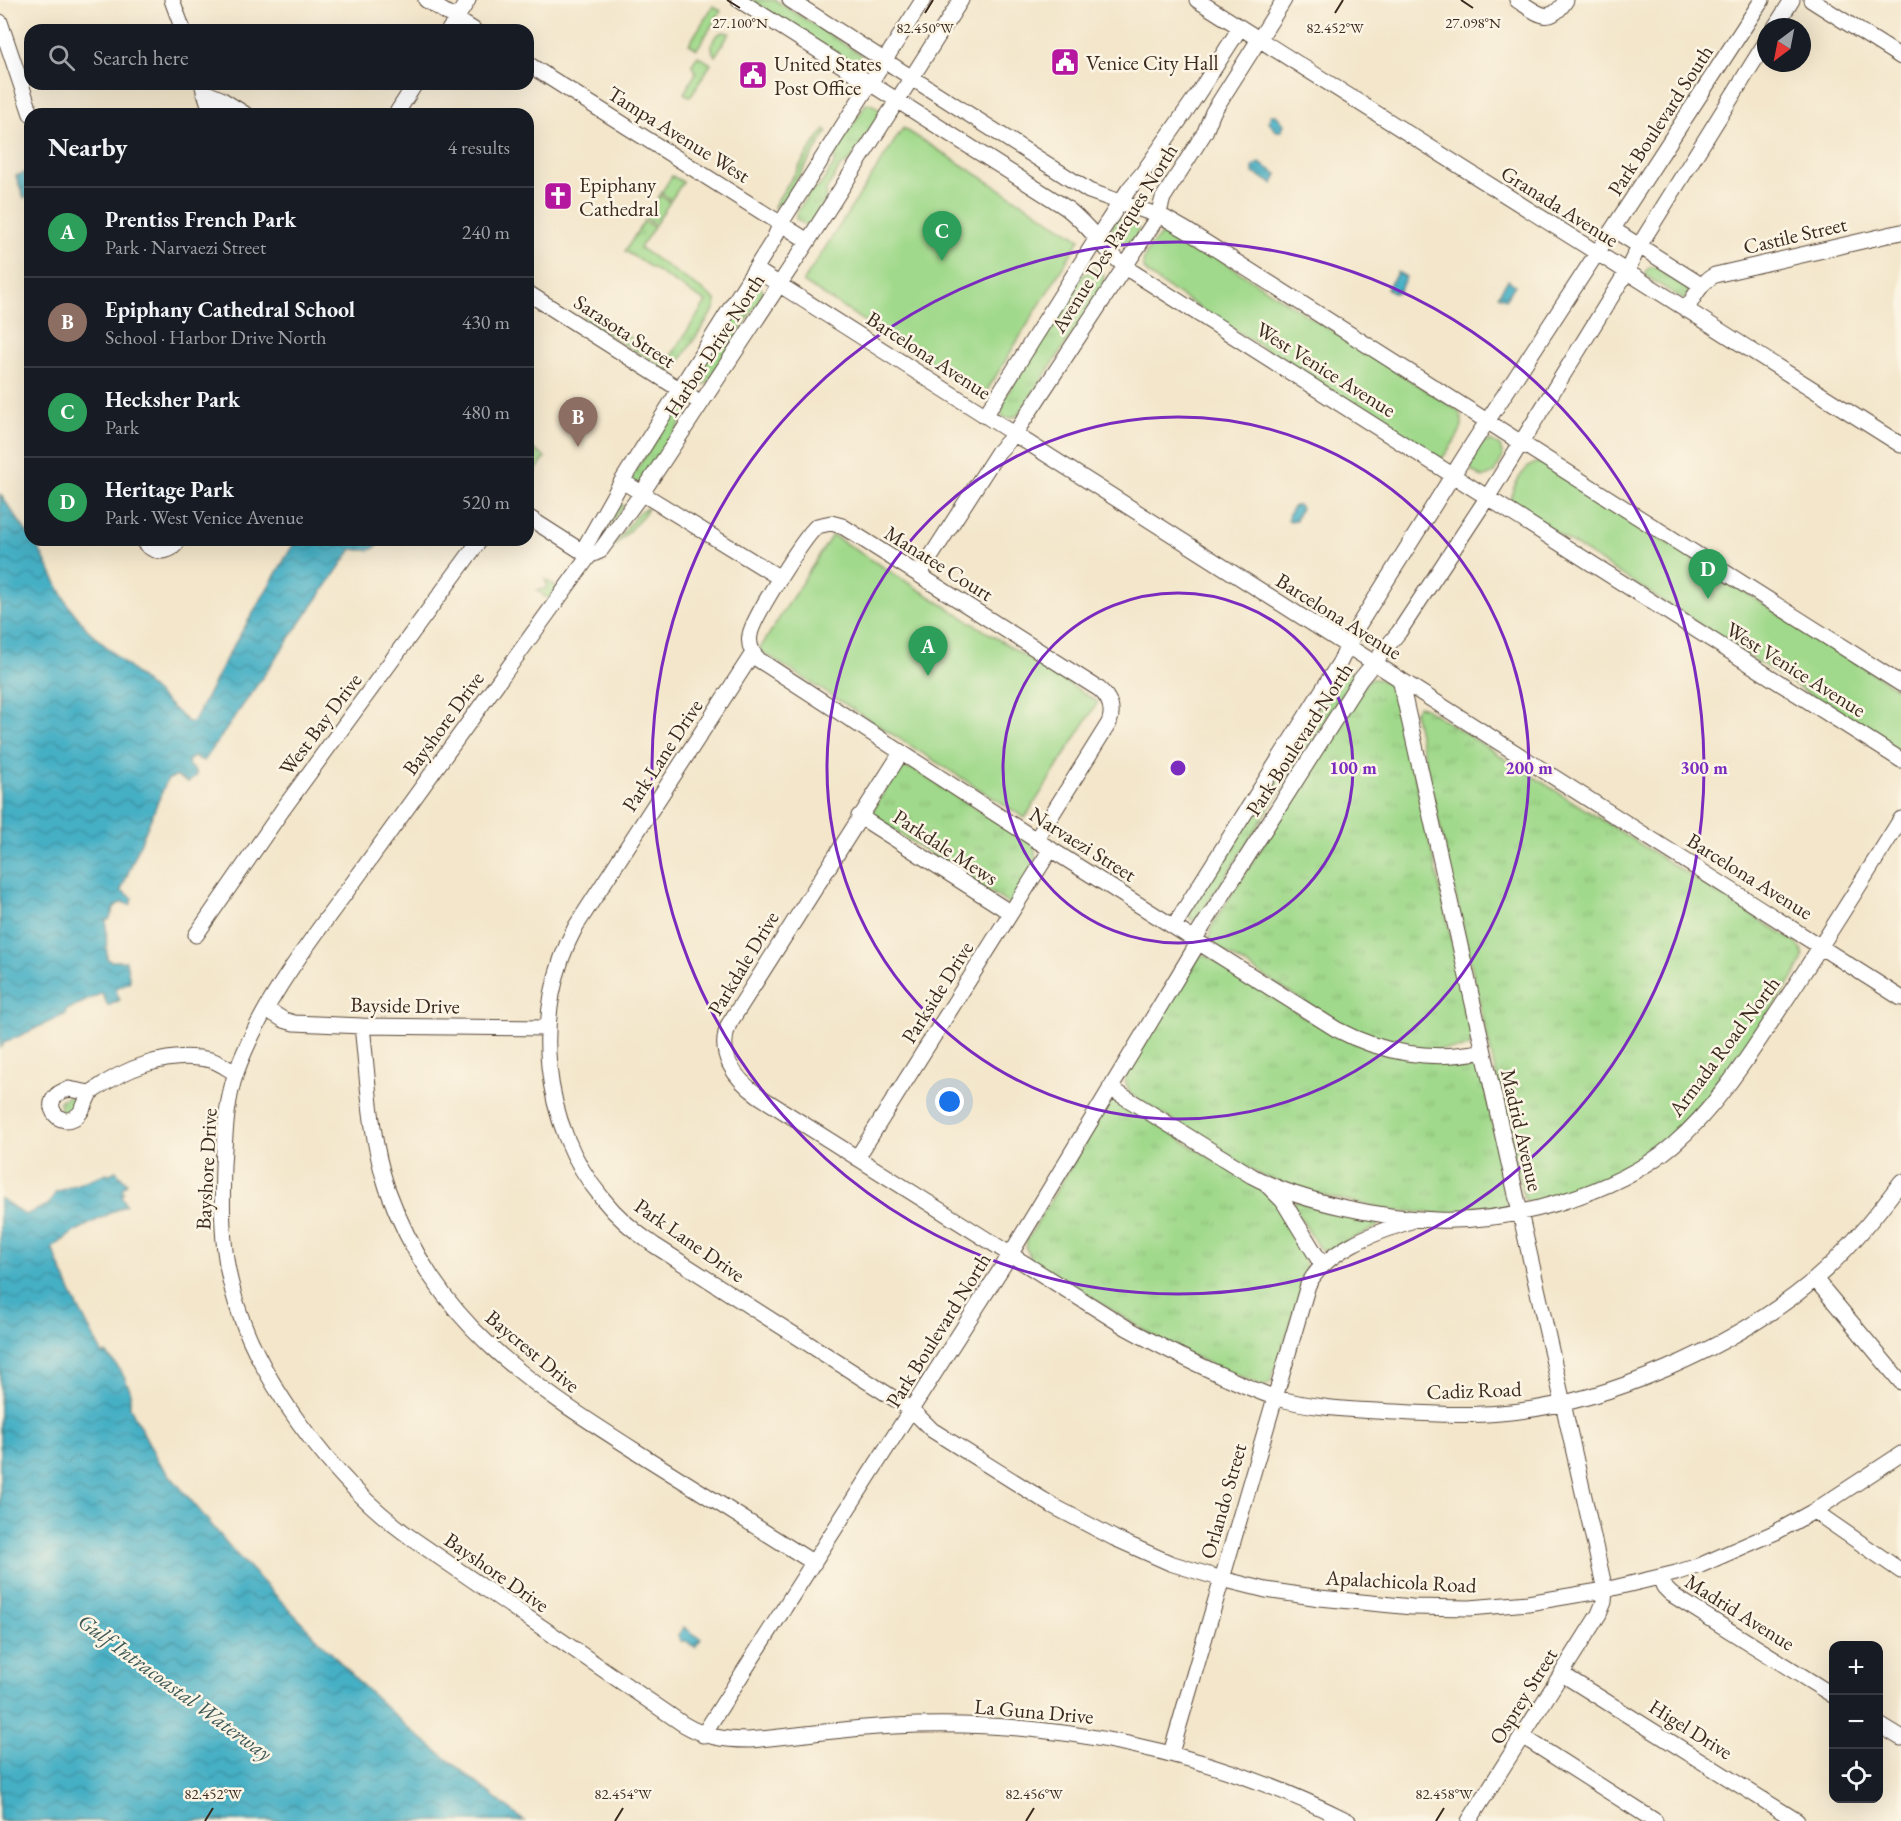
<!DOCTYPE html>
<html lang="en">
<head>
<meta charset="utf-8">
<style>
	body { margin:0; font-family:"EB Garamond",serif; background:#242831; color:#f1f3f6 }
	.controls { position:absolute; right:18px; bottom:18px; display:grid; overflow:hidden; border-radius:12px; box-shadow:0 6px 24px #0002 }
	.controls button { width:54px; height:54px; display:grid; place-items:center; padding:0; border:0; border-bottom:2px solid #363941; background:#171b24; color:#f1f3f6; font:30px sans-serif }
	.compass { position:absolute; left:1757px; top:18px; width:54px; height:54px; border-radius:50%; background:#171b24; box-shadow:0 6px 24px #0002; rotate:212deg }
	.you { position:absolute; left:950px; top:1102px; width:21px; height:21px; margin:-15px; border:4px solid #fff; border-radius:50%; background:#1a73e8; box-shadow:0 0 0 9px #1a73e833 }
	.badge { display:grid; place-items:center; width:39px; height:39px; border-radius:50%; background:#0b8043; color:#fff; font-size:20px; font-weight:700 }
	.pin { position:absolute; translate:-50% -50px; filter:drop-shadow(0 2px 3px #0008) }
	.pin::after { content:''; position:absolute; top:32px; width:21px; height:18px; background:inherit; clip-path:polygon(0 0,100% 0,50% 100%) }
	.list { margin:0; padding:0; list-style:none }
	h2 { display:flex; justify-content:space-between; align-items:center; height:78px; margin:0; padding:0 24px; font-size:26px }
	h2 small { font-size:20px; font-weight:400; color:#9ea1a6 }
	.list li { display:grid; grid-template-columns:39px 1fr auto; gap:18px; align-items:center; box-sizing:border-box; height:90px; padding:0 24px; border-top:2px solid #363941 }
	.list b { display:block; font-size:22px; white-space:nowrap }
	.list p { margin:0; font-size:20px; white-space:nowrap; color:#9ea1a6 }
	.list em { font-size:20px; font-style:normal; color:#9ea1a6 }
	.icon { flex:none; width:33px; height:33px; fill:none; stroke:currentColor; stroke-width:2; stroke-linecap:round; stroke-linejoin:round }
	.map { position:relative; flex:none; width:1901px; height:1821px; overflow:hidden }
	.search { position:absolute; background:#171b24; box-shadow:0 6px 24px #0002; left:24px; top:24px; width:510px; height:66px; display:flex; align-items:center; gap:15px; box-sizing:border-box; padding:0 21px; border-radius:18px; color:#9ea1a6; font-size:22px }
	.panel { position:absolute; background:#171b24; box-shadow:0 6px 24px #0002; left:24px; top:108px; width:510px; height:438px; border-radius:18px }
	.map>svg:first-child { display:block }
	.grass { fill:url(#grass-tufts); stroke:#6e8254; stroke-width:1.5 }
	.green { fill:#a0d98b; stroke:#6e8254; stroke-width:1.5 }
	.water { fill:url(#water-waves); stroke:#406c71; stroke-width:1.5 }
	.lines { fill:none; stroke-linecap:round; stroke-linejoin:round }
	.minor-casing { stroke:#574638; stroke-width:17 }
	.minor { stroke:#fff; stroke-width:15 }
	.ticks { fill:none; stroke:#3b2a1e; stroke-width:2 }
	.ring { fill:none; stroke:#7b2cbf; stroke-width:3 }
	.labels { text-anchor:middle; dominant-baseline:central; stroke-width:5; stroke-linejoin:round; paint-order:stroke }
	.poi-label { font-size:21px; fill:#3b2a1e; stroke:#fcf5e5; text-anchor:start }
	.street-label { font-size:21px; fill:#3b2a1e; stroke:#fcf5e5 }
	.water-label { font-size:22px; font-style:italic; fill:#3e5958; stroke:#fcf5e5 }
	.ticks-label { font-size:15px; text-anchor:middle; fill:#3b2a1e; stroke:#fcf5e5; stroke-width:5; stroke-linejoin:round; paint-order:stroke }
	.centre { fill:#7b2cbf; stroke:#fcf5e5; stroke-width:3 }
	.ring-label { font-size:18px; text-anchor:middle; font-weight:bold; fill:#7b2cbf; stroke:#fcf5e5; stroke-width:5; stroke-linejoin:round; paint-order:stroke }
</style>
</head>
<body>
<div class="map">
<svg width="1901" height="1821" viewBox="0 0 1901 1821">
	<defs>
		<pattern id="grass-tufts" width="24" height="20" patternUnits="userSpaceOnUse" patternTransform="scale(1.5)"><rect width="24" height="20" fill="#a0d98b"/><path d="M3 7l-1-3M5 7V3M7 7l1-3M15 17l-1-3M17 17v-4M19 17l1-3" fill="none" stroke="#8bba78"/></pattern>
		<pattern id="water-waves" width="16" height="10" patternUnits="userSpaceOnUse" patternTransform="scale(1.5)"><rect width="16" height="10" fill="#45afc4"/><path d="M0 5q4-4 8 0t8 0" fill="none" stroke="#3b8f9f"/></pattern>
	</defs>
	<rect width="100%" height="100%" fill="#fcf5e5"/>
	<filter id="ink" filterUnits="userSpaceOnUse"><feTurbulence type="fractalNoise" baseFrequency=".0167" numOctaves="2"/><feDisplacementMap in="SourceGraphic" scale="12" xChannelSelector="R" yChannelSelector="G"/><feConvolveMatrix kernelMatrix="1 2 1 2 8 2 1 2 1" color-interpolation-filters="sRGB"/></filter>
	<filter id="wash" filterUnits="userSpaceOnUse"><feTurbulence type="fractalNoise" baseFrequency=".008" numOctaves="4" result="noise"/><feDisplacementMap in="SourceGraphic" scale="24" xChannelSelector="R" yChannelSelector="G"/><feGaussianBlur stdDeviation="1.35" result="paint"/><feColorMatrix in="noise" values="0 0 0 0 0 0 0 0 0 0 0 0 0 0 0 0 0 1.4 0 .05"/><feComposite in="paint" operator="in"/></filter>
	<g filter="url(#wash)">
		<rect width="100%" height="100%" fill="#f3e6cb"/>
		<path class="grass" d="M750 0H775L862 55 860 59H857L858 62 855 66Z
			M866 104C872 103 880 108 881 114L851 160 840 167 826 190 825 202 810 225H805L796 219V214L810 192 820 186 834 164 836 151Z
			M825 129 827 132 782 203 774 208 775 204 819 136H820Z
			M672 176 683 182 671 200 661 193Z
			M660 195 670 202 655 225 645 218Z
			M1112 230a13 13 0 1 1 26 0a13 13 0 1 1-26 0Z
			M644 221 654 227 640 248 711 296 716 301 715 308 672 373 583 319 587 310 668 361 706 302 625 251Z
			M1650 267H1655L1688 289 1690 291 1684 300 1646 276 1645 272Z
			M1091 268 1104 275 1103 289 1018 415C1002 423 997 415 1004 399L1083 274 1087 273Z
			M755 286 760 287 763 291 762 296 707 383 702 385 697 384 694 380 751 289Z
			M682 400 689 403 690 408 644 483H632V476Z
			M618 503 624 506 603 535 600 532Z
			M648 508C639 523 619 541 607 554L637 514 642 510Z
			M545 579 555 586 558 590 552 598 545 597 537 590 545 589 547 585Z
			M1346 671 1351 672 1354 676 1198 920H1192L1189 916V911L1342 673Z
			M1371 679C1386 678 1393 687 1398 700L1473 1036 1472 1043 1467 1048 1431 1050 1381 1041 1341 1025 1211 943 1209 936 1212 925 1367 681Z
			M1419 706 1425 708 1793 941C1811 953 1800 965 1792 980L1714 1093 1665 1146 1597 1183 1532 1203 1524 1199 1414 712Z
			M902 768 913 769 1033 844C1043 864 1020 888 1010 905L872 816 871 813 897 771Z
			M1202 955H1206L1305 1018 1432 1062 1472 1063 1476 1065 1481 1071 1509 1194 1507 1203 1504 1209 1477 1215 1394 1211 1312 1193 1262 1176 1130 1094 1125 1080V1074L1198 957Z
			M72 1096 78 1100V1106L68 1113 61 1112 59 1103 62 1099Z
			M1117 1100 1255 1185 1272 1197 1283 1211 1304 1256 1306 1269 1303 1288 1270 1384 1263 1386 1173 1348 1031 1260 1026 1248 1027 1240 1110 1101Z
			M1296 1201 1378 1221 1377 1227 1329 1250 1323 1251 1318 1247 1293 1205Z"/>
		<path class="green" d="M713 6 721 11 697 49 689 44Z
			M723 32 730 33 715 56C709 47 712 36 723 32Z
			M698 56 711 64 690 97 684 93 696 73 692 64Z
			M903 128 1080 239 983 397 803 282Z
			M1168 231 1176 232 1457 410C1471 425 1453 442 1444 456L1440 459 1160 283C1156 279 1148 275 1145 270 1137 259 1158 235 1168 231Z
			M1490 441 1500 446 1503 457 1494 473 1483 478 1472 471 1469 463 1480 444Z
			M528 446 545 457 528 484Z
			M1537 463 1543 464 1901 691V753L1512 505C1507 493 1524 465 1537 463Z
			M832 535 1098 702 1025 818 759 650Z"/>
		<path class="water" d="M1271 115H1276L1284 124 1282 131C1275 133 1272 127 1269 121Z
			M1259 163 1277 174 1273 184 1253 173V166Z
			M27 172 30 179V196L24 198 16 176Z
			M1398 272 1406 277 1399 292 1394 293 1387 288Z
			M1508 280 1515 285 1506 299 1498 295Z
			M0 494 40 551 68 605 87 629 188 722H192L195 719 228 655 296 540 380 541C374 554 364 550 352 549L204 761 194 757 189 760 188 765 196 772V776L188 782 176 776 167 780 121 890 133 898 130 905 122 902 115 906 109 920H106L107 959 111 961H126L130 981 115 989 120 1000 108 1006 102 993 65 1011 66 1014 4 1043 0 1048Z
			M1298 505 1301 508 1296 520 1290 521 1288 519C1288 513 1292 506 1298 505Z
			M116 1171 127 1183 122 1189 124 1193 121 1195 126 1205 76 1231 52 1248 75 1301 103 1355 106 1353 121 1371 126 1381 130 1390V1407L158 1461 236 1554 363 1686 405 1725 524 1821H0V1198L25 1215 48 1205 56 1192 107 1173 110 1174Z
			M684 1627 701 1639 695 1647 686 1641H680L678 1635Z"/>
	</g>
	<g filter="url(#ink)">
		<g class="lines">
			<g class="minor-casing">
				<path id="minor" d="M172 0 183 30
					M426 0 474 30
					M739 0 1065 207C1090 225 1105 253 1131 271L1901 760
					M790 0 1089 191 1165 218 1186 230 1901 684
					M961 0 808 241 642 493 600 551 589 556C516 658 442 760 368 862 321 928 264 995 236 1073 226 1101 225 1135 223 1165 222 1204 221 1241 230 1280 251 1374 333 1481 410 1537L683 1724C705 1737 723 1740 749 1740 797 1736 845 1728 894 1726 1051 1718 1208 1750 1348 1821
					M1197 0 1901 445
					M1517 0C1538 13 1549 27 1566 0
					M1811 0 1901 57
					M0 22 31 114
					M1775 27 1792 0
					M449 30 468 0
					M528 64 808 241
					M203 87 212 114
					M204 92 221 99 245 114
					M396 114 415 84
					M1614 230 1701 285
					M755 269 1901 998
					M528 293 701 403
					M1686 310C1694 297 1701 282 1715 275L1901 232
					M985 416 1097 238 1129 189 1142 174 1197 95 1240 28
					M622 481 780 578
					M528 517 589 556
					M142 540C153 554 169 555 179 540
					M582 552 622 481 774 239 781 223 923 0
					M919 575 998 452 1014 435 1158 216 1163 198 1205 132 1213 112 1284 0
					M753 653 576 926C530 1011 541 1125 603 1199 617 1217 635 1232 654 1245L912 1410 932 1430 1053 1506 1114 1538 1170 1563 1222 1579 1266 1590 1320 1598 1412 1607 1470 1608 1528 1603 1605 1590 1676 1573 1701 1565 1776 1532 1814 1511 1901 1454
					M1400 679 1605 1590 1604 1602 1599 1614 1469 1821
					M901 753 729 1024C716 1054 735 1079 759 1096L1127 1328C1160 1346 1193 1363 1228 1378 1243 1385 1259 1392 1274 1397 1313 1409 1356 1410 1396 1412 1430 1414 1466 1416 1500 1413 1605 1405 1734 1347 1814 1280 1847 1252 1875 1217 1901 1182
					M859 816 1011 913
					M1036 840 1109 723C1114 710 1110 698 1099 689L842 526 831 523 817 526C804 537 752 619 750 635 748 645 752 653 759 660L1036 840 1336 1029C1381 1053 1432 1062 1483 1051
					M1174 926 1340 662 1358 626 1473 443 1762 0
					M196 935 283 809 480 540
					M1194 940 1360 680 1399 632 1487 498 1626 273 1639 246 1766 42
					M266 1009 284 1020 294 1023 362 1026 547 1028
					M362 1026C368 1079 370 1137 387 1188 437 1326 527 1382 645 1457 701 1492 758 1528 814 1563
					M1110 1088 1252 1176C1300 1202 1382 1218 1436 1220 1511 1223 1615 1194 1673 1145 1716 1108 1748 1057 1779 1010 1821 947 1861 883 1901 819
					M69 1089 90 1093C86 1100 84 1109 79 1114 60 1134 34 1098 69 1089Z
					M90 1093C123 1069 169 1050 211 1060 220 1063 228 1069 236 1073
					M857 1158 1051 849
					M1268 1186 1283 1201 1322 1265
					M1815 1279 1901 1382
					M1814 1511 1901 1571
					M1660 1578 1664 1587 1671 1594 1834 1696
					M1562 1674 1797 1821
					M1878 1724 1901 1738
					M703 1735 1010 1255 1198 943
					M1522 1736 1655 1821
					M1171 1753 1308 1285C1327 1249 1374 1233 1411 1221"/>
			</g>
			<use href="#minor" class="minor"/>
		</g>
	</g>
	<path class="ticks" d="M727 0 740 8M1461 0 1473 8M925 13 933 0M1335 13 1343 0M205 1821 213 1808M615 1821 623 1808M1026 1821 1034 1808M1436 1821 1444 1808"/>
	<g class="ring">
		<circle cx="1178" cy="768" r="175"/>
		<circle cx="1178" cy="768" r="351"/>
		<circle cx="1178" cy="768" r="526"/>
	</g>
	<defs>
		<g id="civic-square" transform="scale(1.5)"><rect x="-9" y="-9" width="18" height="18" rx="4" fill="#b5179e" stroke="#fcf5e5"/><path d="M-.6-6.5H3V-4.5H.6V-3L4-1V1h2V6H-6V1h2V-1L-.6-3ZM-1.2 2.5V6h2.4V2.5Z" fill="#fff"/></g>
		<g id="church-square" transform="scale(1.5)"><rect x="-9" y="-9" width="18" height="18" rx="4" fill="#b5179e" stroke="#fcf5e5"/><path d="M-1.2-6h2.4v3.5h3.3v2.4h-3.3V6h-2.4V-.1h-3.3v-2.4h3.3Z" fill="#fff"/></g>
	</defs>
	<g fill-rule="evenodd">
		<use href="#civic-square" x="1065" y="62"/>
		<use href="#civic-square" x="753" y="75"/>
		<use href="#church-square" x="558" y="196"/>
	</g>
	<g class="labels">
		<g class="poi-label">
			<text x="1086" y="62">Venice City Hall</text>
			<text x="774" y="63">United States<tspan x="774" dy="24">Post Office</tspan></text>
			<text x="579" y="184">Epiphany<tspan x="579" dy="24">Cathedral</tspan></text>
		</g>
		<g class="street-label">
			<text transform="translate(1660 120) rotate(-57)">Park Boulevard South</text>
			<text transform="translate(679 134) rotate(32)">Tampa Avenue West</text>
			<text transform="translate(1560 206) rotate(32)">Granada Avenue</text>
			<text transform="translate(1795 235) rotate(-13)">Castile Street</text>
			<text transform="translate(1114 238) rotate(-58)">Avenue Des Parques North</text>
			<text transform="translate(625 331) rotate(33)">Sarasota Street</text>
			<text transform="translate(714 345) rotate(-57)">Harbor Drive North</text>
			<text transform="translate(929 355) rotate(33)">Barcelona Avenue</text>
			<text transform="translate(1326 369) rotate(32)">West Venice Avenue</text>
			<text transform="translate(939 563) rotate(32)">Manatee Court</text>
			<text transform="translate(1339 616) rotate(32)">Barcelona Avenue</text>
			<text transform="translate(1796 669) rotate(32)">West Venice Avenue</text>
			<text transform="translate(443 723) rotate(-54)">Bayshore Drive</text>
			<text transform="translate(320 724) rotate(-53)">West Bay Drive</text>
			<text transform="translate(1299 739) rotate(-57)">Park Boulevard North</text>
			<text transform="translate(662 755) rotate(-57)">Park Lane Drive</text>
			<text transform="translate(1083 844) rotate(32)">Narvaezi Street</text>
			<text transform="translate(946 847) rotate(33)">Parkdale Mews</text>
			<text transform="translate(1750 876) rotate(32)">Barcelona Avenue</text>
			<text transform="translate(743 963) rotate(-59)">Parkdale Drive</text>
			<text transform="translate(937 992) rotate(-58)">Parkside Drive</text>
			<text transform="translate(405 1005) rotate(1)">Bayside Drive</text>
			<text transform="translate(1724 1046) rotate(-53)">Armada Road North</text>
			<text transform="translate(1522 1130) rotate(77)">Madrid Avenue</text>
			<text transform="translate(206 1169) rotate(-87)">Bayshore Drive</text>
			<text transform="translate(690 1240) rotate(35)">Park Lane Drive</text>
			<text transform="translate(938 1330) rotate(-58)">Park Boulevard North</text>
			<text transform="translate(533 1351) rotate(40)">Baycrest Drive</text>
			<text transform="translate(1474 1390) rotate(-2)">Cadiz Road</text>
			<text transform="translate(1223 1501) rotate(-74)">Orlando Street</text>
			<text transform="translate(497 1572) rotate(35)">Bayshore Drive</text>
			<text transform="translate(1401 1581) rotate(3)">Apalachicola Road</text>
			<text transform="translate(1740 1612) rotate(32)">Madrid Avenue</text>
			<text transform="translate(1523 1696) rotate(-58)">Osprey Street</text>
			<text transform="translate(1034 1711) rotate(5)">La Guna Drive</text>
			<text transform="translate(1691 1729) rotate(32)">Higel Drive</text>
		</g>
		<g class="water-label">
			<text transform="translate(175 1687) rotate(36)">Gulf Intracoastal Waterway</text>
		</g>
	</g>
	<g class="ticks-label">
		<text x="740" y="28">27.100°N</text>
		<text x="1473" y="28">27.098°N</text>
		<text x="925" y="33">82.450°W</text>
		<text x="1335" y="33">82.452°W</text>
		<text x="213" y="1799">82.452°W</text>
		<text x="623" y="1799">82.454°W</text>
		<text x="1034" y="1799">82.456°W</text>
		<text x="1444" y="1799">82.458°W</text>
	</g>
	<circle cx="1178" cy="768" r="9" class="centre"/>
	<g class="ring-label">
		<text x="1353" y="774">100 m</text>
		<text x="1529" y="774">200 m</text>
		<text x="1704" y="774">300 m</text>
	</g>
</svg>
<div class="controls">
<button>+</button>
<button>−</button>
<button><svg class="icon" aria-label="locate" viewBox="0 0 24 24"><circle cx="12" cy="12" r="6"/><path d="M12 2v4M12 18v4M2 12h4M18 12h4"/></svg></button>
</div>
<svg class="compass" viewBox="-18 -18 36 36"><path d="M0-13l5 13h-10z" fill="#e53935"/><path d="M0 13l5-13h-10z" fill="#9ea1a6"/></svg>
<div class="you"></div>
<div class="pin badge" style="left:928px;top:676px;background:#2e9e5b">A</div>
<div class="pin badge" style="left:578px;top:447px;background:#8d6e63">B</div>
<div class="pin badge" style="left:942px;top:261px;background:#2e9e5b">C</div>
<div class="pin badge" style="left:1708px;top:599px;background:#2e9e5b">D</div>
<div class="search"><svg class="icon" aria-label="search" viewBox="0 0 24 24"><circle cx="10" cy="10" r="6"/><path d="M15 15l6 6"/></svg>Search here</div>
<section class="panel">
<h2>Nearby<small>4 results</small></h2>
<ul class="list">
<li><span class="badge" style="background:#2e9e5b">A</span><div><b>Prentiss French Park</b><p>Park · Narvaezi Street</p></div><em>240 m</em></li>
<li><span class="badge" style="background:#8d6e63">B</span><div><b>Epiphany Cathedral School</b><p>School · Harbor Drive North</p></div><em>430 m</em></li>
<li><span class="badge" style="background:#2e9e5b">C</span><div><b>Hecksher Park</b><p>Park</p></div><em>480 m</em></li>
<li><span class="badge" style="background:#2e9e5b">D</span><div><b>Heritage Park</b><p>Park · West Venice Avenue</p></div><em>520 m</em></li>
</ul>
</section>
</div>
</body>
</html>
